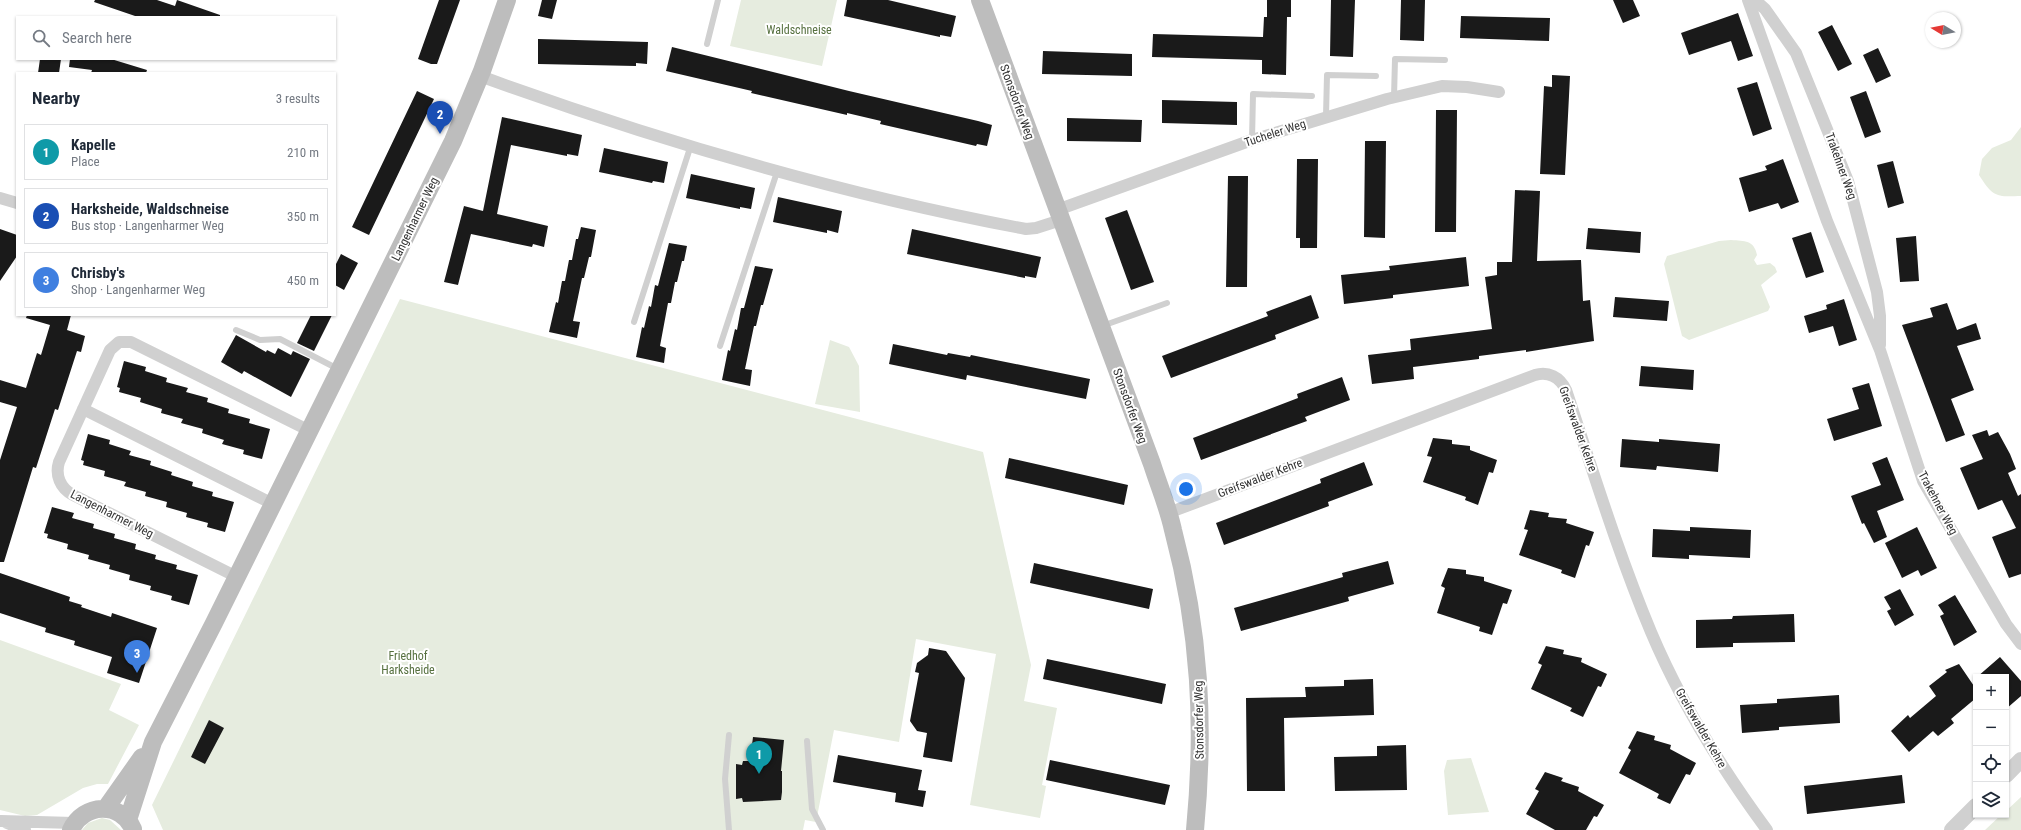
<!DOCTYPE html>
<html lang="en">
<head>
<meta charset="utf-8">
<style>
	body { margin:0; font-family:"Roboto Condensed",sans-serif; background:#f6f6f7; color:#1f2937 }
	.controls { position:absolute; right:12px; bottom:12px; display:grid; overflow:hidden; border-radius:0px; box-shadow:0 1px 3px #0004 }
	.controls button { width:36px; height:36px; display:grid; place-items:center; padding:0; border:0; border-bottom:1px solid #e0e1e3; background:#fff; color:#1f2937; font:20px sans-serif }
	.compass { position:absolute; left:1925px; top:12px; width:36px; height:36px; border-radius:50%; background:#fff; box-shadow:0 1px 3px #0004; rotate:280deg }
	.you { position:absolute; left:1186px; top:489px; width:14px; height:14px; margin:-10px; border:3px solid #fff; border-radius:50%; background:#1a73e8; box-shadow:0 0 0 6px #1a73e833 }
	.badge { display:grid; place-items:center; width:26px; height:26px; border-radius:50%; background:#e63946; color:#fff; font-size:13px; font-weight:700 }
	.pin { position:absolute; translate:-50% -33px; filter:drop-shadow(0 1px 2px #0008) }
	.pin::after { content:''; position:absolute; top:21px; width:14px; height:12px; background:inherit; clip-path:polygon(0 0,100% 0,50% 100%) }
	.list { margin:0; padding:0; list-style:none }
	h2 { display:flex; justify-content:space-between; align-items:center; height:52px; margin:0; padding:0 16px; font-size:17px }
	h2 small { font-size:13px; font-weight:400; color:#747a83 }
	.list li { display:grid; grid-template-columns:26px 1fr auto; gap:12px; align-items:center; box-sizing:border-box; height:56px; margin:0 8px 8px; padding:0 8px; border:1px solid #e0e1e3; border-radius:0px }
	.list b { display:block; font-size:15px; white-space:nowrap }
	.list p { margin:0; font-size:13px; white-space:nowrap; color:#747a83 }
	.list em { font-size:13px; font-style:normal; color:#747a83 }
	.icon { flex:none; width:22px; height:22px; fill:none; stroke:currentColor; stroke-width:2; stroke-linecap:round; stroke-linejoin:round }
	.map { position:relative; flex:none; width:2021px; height:830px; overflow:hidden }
	.search { position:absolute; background:#fff; box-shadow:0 1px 3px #0004; left:16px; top:16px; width:320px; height:44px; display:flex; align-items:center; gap:10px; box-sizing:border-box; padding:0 14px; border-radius:0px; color:#747a83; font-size:15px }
	.panel { position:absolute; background:#fff; box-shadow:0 1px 3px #0004; left:16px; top:72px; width:320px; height:244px; border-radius:0px }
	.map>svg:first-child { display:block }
	.green { fill:#e6ecdf }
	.building { fill:#1a1a1a }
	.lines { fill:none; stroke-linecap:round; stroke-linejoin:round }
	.service { stroke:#d0d0d0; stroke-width:6 }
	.minor { stroke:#d0d0d0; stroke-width:12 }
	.tertiary { stroke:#d0d0d0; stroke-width:16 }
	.secondary { stroke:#bdbdbd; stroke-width:18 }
	.labels { text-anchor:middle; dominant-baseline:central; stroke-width:4; stroke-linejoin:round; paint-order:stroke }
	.park-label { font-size:12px; fill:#56703f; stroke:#fff }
	.street-label { font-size:12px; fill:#333; stroke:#fff }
</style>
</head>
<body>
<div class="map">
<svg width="2021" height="830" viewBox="0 0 2021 830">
	<rect width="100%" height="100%" fill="#fff"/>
	<path class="green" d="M741 0H837L822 66 730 46Z
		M2021 127V196C1996 197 1993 197 1979 175L1982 159 1992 148 2011 140Z
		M1731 240C1745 241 1754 240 1757 255L1754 260 1757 265 1770 263 1775 267 1777 272 1761 285 1770 307 1768 311 1689 340 1682 336 1664 264 1667 256 1719 241Z
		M400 299 983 452 1031 665 1024 701 1057 708 1042 785 1046 786 1040 818 970 805 996 654 916 639 899 742 834 730 816 822 805 820 803 830H163L152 805Z
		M830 340 849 347 859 366 860 412 815 404Z
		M0 640 121 684 109 710 139 725 108 784H97L83 788 37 815 25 816 0 810Z
		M1471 758 1489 812 1448 815 1444 771 1447 760Z
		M2021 797V830H1985L2001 815H2006V811Z
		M102 818 110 820 121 830H82L88 823Z"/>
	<path class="building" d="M95 0H157L175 6 177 0 220 15V17H138L94 2Z
		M439 0H460L437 64H431L418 59Z
		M542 0H557L552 19 538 16Z
		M847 0H888L956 16 951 37 940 35V37L844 16Z
		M1267 0H1291V17H1287L1286 75 1262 74V60L1152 57 1153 34 1263 37 1264 17H1267Z
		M1331 0H1355L1353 57 1330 56Z
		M1401 0H1425L1424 41 1400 40Z
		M1613 0H1633L1640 16 1623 23Z
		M1738 13 1753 56 1738 61 1731 41 1689 55 1681 33Z
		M1461 16 1550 18 1549 41 1460 38Z
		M1832 25 1852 64 1838 71 1818 32Z
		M538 39 648 42 647 64 636 63V66L538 64Z
		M672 47 849 91 978 121 992 125 987 146 977 144 976 146 880 124 881 121 847 113V115L751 93 752 91 666 71Z
		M1878 48 1891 76 1876 83 1863 55Z
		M1043 51 1132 54V76L1042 74Z
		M40 59H61L59 73H38Z
		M70 59H111L147 70 146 73H91L92 70 69 67Z
		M1552 75 1570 76 1565 175 1540 174 1544 86 1552 87Z
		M1757 82 1772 129 1753 136 1737 88Z
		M417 91 434 99 369 235 352 227Z
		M1866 91 1881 132 1865 138 1850 97Z
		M1162 100 1237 102V125L1162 123Z
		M1436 110H1457L1456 232H1435Z
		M502 117 582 135 578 156 567 154V156L511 145 497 214 548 226 544 247 533 244 532 247 471 234 458 285 444 282 464 206 483 211Z
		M1067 118 1142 120 1141 142 1067 141Z
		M1365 141H1386L1385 238 1364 237Z
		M604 148 668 162 664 183 653 181 652 183 599 172Z
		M1297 159H1318L1317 248H1300V238H1296Z
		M1783 159 1799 202 1781 209 1778 203 1749 212 1739 178 1767 170 1765 166Z
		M1893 161 1904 203 1888 208 1877 165Z
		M691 174 755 188 751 209 740 207V209L686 198Z
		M1228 176H1248L1247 287H1226Z
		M1515 190 1540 191 1537 261 1581 260 1583 301 1590 300 1594 341 1526 352V350L1479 356V359L1413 367 1414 379 1372 384 1368 355 1411 350 1410 339 1492 329 1485 277 1497 275V262H1512Z
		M778 197 842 211 838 233 827 230V233L773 222Z
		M1127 210 1154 282 1131 290 1105 218Z
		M581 227 596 230 591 257H589L584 278H582L573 321 580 322 577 338 549 332 556 302 558 303 562 281H565L569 260H572L576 239H578Z
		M1588 228 1641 232 1640 253 1586 249Z
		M0 229 17 235V256L0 281Z
		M912 229 1041 257 1036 278 1025 276V278L907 254Z
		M1811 232 1824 272 1806 278 1792 238Z
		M1916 236 1919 281 1900 282 1896 238Z
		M669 243 687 246 684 261H682L677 282H675L671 303H668L660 346 666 348 664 363 636 357 642 327 644 328 649 306 651 307 655 285 658 286Z
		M341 254 358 263 344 290 335 285V266Z
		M1466 257 1469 286 1393 295V298L1344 304 1341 275 1390 270 1389 266Z
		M755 266 773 269 763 305H761L756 326H754L745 369 752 370 750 386 722 380 728 350 730 351 735 329 737 330 741 308H744Z
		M1311 295 1319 318 1275 335 1276 339 1171 378 1162 356 1268 316 1266 312Z
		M1615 297 1669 301 1667 321 1613 317Z
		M1844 299 1857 340 1839 346 1833 326 1809 333 1804 316 1827 309 1826 305Z
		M1947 303 1957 330 1976 323 1981 339 1957 346 1974 390 1951 399 1965 435 1946 442 1902 325 1933 317 1930 308Z
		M27 315H71L67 330 85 336 81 352 77 351 58 410 55 409 36 468 33 467 4 562H0V460L17 407 0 402V380L26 388 37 353 41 355 50 325 26 318Z
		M311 315H332L314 351 297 343Z
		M236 335 266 352 267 350 275 354 278 348 291 355 293 351 310 359 291 397 244 371 242 374 221 362Z
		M893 344 947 355 948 353 970 357 971 355 1090 379 1086 399 967 375 966 380 889 364Z
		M124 361 146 367 145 371 167 378 166 382 188 388 186 392 208 398 207 402 229 409 228 413 250 419 249 423 270 429 262 459 243 454 244 450 222 444 224 440 202 433 203 429 181 423 183 419 161 413 162 409 140 402 141 398 119 392 120 388 117 387Z
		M1641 366 1694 370 1693 390 1639 386Z
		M1342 377 1350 400 1305 417 1307 421 1201 460 1193 438 1298 398 1297 394Z
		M1869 383 1882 426 1834 441 1827 419 1859 409 1852 388Z
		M1987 430 1989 436 1998 432 2010 454 2016 469 2008 473 2018 496 2021 494V574L2009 578 1992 537 2016 528 2002 500 1978 510 1960 468 1983 459 1972 435Z
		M88 434 110 440 109 444 131 451 129 455 151 461 150 465 172 472 171 475 193 482 192 486 213 492 212 496 234 502 225 532 207 527 208 523 186 517 187 513 166 507 167 502 145 496 146 492 124 486 126 482 104 476 105 471 83 465 84 461 81 460Z
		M1433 438 1452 440V444L1470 446V450L1497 460 1493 473 1489 472 1478 505 1465 500 1466 497 1423 482 1432 457 1427 456Z
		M1622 439 1659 442V439L1720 444 1718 472 1657 466 1656 470 1620 467Z
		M1887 457 1904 500 1877 511 1887 537 1874 543 1864 523 1862 524 1851 496 1881 485 1872 463Z
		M1009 458 1128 485 1124 505 1005 478Z
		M1364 462 1373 485 1328 502 1329 506 1224 545 1216 523 1321 483 1320 479Z
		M52 507 74 513 72 518 94 524 93 528 115 534 114 538 136 544 135 549 156 555 155 559 177 565 176 569 198 575 189 605 171 600 172 596 150 590 151 586 129 580 130 575 109 569 110 565 88 559 89 555 67 549 68 544 47 538 48 534 44 533Z
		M1530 510 1549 513 1548 517 1567 519 1566 523 1594 532 1589 546 1586 545 1575 578 1561 573 1562 570 1519 555 1528 530 1524 529Z
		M1690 527 1751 530 1750 558 1689 555V559L1652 557 1653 529 1690 531Z
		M1917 527 1937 568 1921 576 1918 570 1902 578 1885 543Z
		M1388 561 1394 584 1348 597 1349 601 1241 631 1234 608 1343 577 1342 573Z
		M1034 563 1153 589 1149 609 1030 583Z
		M1448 568 1466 570V574L1484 577V581L1512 590 1507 604 1503 603 1492 635 1479 631 1480 627 1437 613 1445 588 1441 586Z
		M0 573 70 597 69 601 82 605 81 607 111 617 112 613 157 628 139 683 107 673 112 657 74 645 75 641 45 632 46 628 0 613Z
		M1900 589 1914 615 1895 626 1887 611 1891 609 1884 597Z
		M1955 595 1977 632 1954 646 1940 616 1944 614 1938 605Z
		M1794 614 1795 642 1733 643V647L1696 648V620L1732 619 1733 616Z
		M1546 646 1564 650 1563 654 1582 658 1581 662 1607 674 1601 687 1598 686 1583 717 1570 711 1572 708 1531 689 1542 665 1538 663Z
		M929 648 946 651 965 678 952 762 923 757 927 733 917 731 910 721 919 673 915 672 917 663 928 655Z
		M2000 657 2021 681V696L2006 709V677H1977Z
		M1047 659 1166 684 1162 704 1043 679Z
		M1959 664 1976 689V698L1951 719 1954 723 1938 736 1933 731 1909 752 1891 731 1908 715 1910 718 1936 696 1929 686 1947 672 1945 670Z
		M1373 679 1374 715 1284 718 1285 791H1247L1246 698 1306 697 1305 687 1344 686V680Z
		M1839 695 1840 723 1779 727V730L1742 733 1740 705 1777 703V699Z
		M209 720 224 728 205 764 191 757Z
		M1637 731 1655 736 1654 740 1671 745 1670 749 1696 763 1690 775 1686 774 1670 804 1657 798 1659 794 1619 773 1631 750 1628 748Z
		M753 737 784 740 781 771H782V792L781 800 743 802 742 798 736 799V764L742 765 743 761H750Z
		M1406 745 1407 790 1335 791 1334 757 1377 756V746Z
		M838 755 922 770 918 790 926 791 923 807 895 802 896 793 833 782Z
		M1050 760 1170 785 1165 805 1046 780Z
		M1545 772 1563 778 1561 781 1579 787 1578 791 1604 805 1597 817 1594 816 1586 830H1555L1526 814 1539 791 1535 789Z
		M1902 775 1905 803 1807 814 1804 786Z"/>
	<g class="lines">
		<path class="service" d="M707 44 718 0
			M1394 97 1395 59 1445 60
			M1326 116 1327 75 1376 76
			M1252 140 1253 94 1312 96
			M634 322 690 148
			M1102 326 1167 303
			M236 330 260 340 280 339 338 369
			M720 346 777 172
			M807 741 812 809 823 830
			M729 830 725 779 729 735"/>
		<path class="minor" d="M1748 0 1827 221 1880 350 1923 481 2006 624 2021 644
			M1755 0 1765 9 1796 53 1848 181 1877 292 1880 316V345
			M480 76C659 141 839 194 1026 229L1036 228 1061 220
			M0 198 17 203
			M1057 210 1252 140 1387 99 1442 86 1467 87 1499 92
			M83 409 273 504
			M1168 513 1535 375C1548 371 1560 377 1566 390 1593 471 1618 553 1651 632 1681 703 1722 769 1767 830
			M237 577 73 495C60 488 55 475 59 462L110 350 119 342H131L310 431
			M1 821 74 823
			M7 823 25 830"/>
		<path class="tertiary" d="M2006 775 2021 760
			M1952 830 1976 806"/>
		<path class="secondary" d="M980 0 1152 464C1159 486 1168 507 1173 530 1200 631 1205 726 1195 830
			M106 808 142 757
			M128 820 153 742 214 623 453 141 482 71 507 0
			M71 830C83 803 121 801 133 829"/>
	</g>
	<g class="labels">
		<g class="park-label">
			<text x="799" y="30">Waldschneise</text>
			<text x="408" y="656">Friedhof<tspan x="408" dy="14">Harksheide</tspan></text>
		</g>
		<g class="street-label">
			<text transform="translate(1017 102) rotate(70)">Stonsdorfer Weg</text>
			<text transform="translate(1275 133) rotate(-18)">Tucheler Weg</text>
			<text transform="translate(1841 166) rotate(70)">Trakehner Weg</text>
			<text transform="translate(415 219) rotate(-64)">Langenharmer Weg</text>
			<text transform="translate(1130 406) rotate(70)">Stonsdorfer Weg</text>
			<text transform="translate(1578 429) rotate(70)">Greifswalder Kehre</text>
			<text transform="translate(1260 478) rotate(-21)">Greifswalder Kehre</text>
			<text transform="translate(1938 503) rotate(62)">Trakehner Weg</text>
			<text transform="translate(112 514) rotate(27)">Langenharmer Weg</text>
			<text transform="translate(1199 720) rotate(-91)">Stonsdorfer Weg</text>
			<text transform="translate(1701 728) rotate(60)">Greifswalder Kehre</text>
		</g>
	</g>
</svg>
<div class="controls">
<button>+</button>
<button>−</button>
<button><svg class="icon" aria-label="locate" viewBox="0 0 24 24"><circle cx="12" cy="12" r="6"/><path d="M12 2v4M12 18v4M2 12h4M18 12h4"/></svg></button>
<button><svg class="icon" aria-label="layers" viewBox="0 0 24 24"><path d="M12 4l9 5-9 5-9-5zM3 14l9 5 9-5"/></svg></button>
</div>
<svg class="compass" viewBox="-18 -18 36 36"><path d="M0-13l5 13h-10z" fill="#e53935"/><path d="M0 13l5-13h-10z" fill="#747a83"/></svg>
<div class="you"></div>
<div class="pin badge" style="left:759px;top:774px;background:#0f9aa8">1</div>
<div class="pin badge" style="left:440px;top:134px;background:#1a4fb4">2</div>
<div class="pin badge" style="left:137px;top:673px;background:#3f7fe0">3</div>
<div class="search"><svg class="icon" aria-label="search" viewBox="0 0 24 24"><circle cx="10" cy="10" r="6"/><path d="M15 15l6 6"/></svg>Search here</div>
<section class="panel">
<h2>Nearby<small>3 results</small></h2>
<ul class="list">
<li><span class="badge" style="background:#0f9aa8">1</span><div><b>Kapelle</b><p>Place</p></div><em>210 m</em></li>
<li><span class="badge" style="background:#1a4fb4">2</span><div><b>Harksheide, Waldschneise</b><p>Bus stop · Langenharmer Weg</p></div><em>350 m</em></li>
<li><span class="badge" style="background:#3f7fe0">3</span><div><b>Chrisby's</b><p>Shop · Langenharmer Weg</p></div><em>450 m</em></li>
</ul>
</section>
</div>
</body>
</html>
